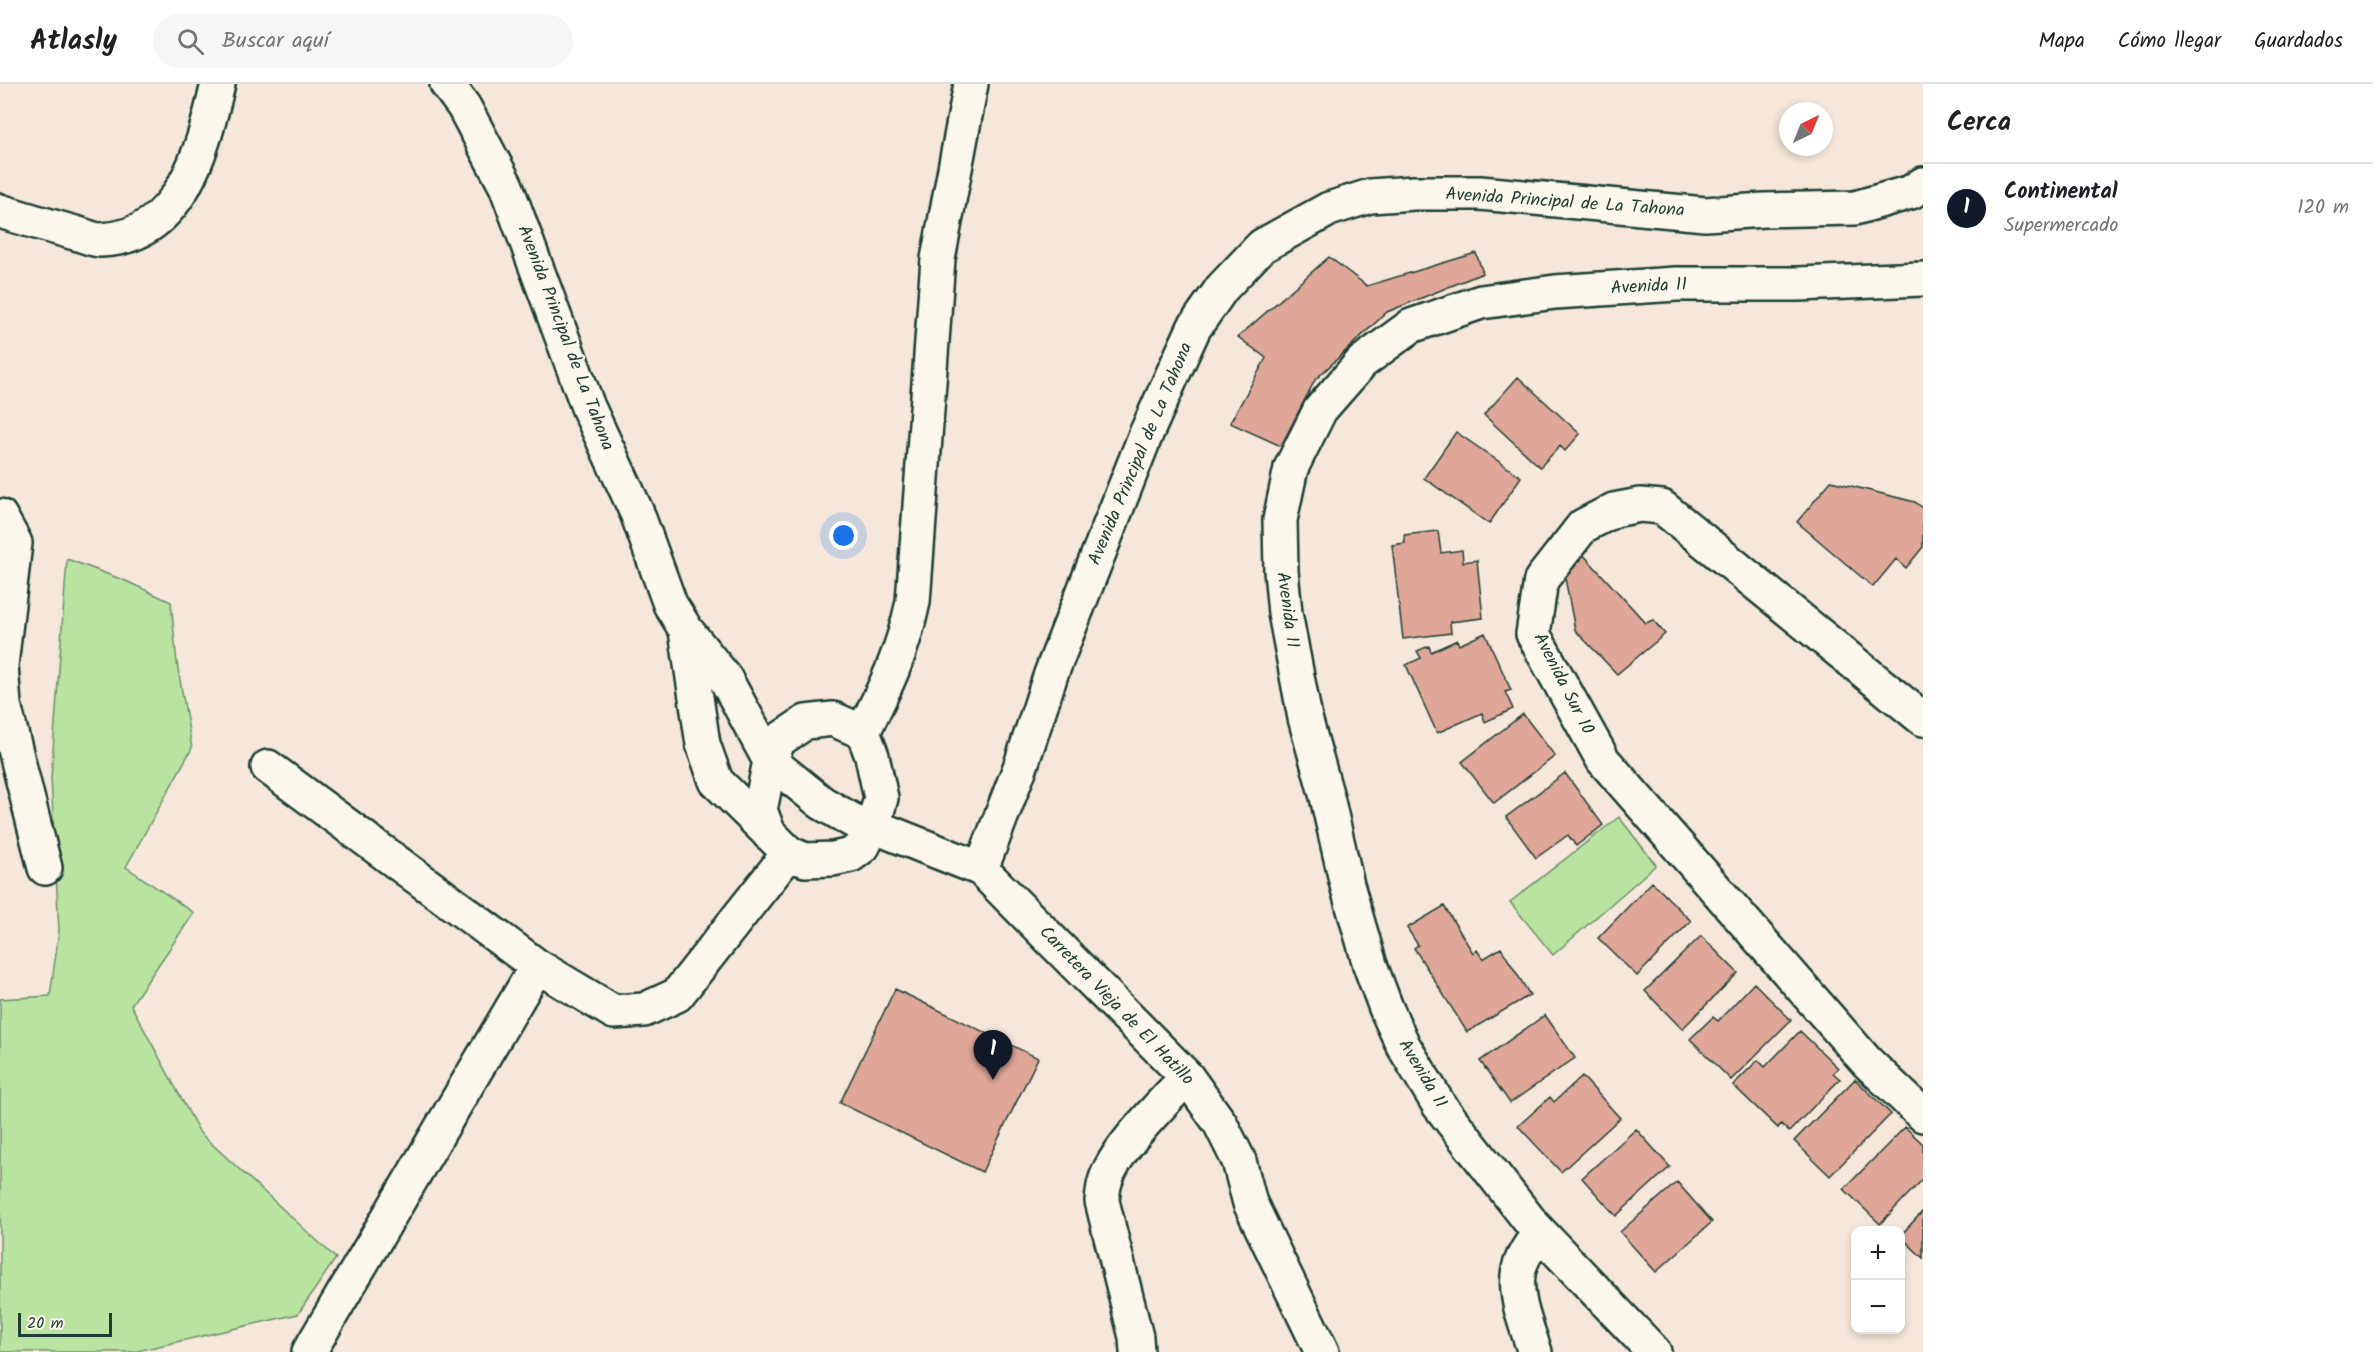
<!DOCTYPE html>
<html lang="es">
<head>
<meta charset="utf-8">
<style>
	body { margin:0; font-family:Kalam,sans-serif; background:#f6f6f6; color:#202124 }
	.controls { position:absolute; right:18px; bottom:18px; display:grid; overflow:hidden; border-radius:12px; box-shadow:0 3px 9px #0003 }
	.controls button { width:54px; height:54px; display:grid; place-items:center; padding:0; border:0; border-bottom:2px solid #e0e0e0; background:#fff; color:#202124; font:30px sans-serif }
	.compass { position:absolute; left:1779px; top:18px; width:54px; height:54px; border-radius:50%; background:#fff; box-shadow:0 3px 9px #0003; rotate:43deg }
	.scale { position:absolute; left:18px; bottom:15px; width:94px; box-sizing:border-box; padding-left:6px; border:3px solid #1f3d34; border-top:0; font-size:16px; line-height:21px; white-space:nowrap; color:#1f3d34; -webkit-text-stroke:4px #fbf7ec; paint-order:stroke }
	.you { position:absolute; left:844px; top:452px; width:21px; height:21px; margin:-15px; border:4px solid #fff; border-radius:50%; background:#1a73e8; box-shadow:0 0 0 9px #1a73e833 }
	.badge { display:grid; place-items:center; width:39px; height:39px; border-radius:50%; background:#111827; color:#fff; font-size:20px; font-weight:700 }
	.pin { position:absolute; translate:-50% -50px; filter:drop-shadow(0 2px 3px #0008) }
	.pin::after { content:''; position:absolute; top:32px; width:21px; height:18px; background:inherit; clip-path:polygon(0 0,100% 0,50% 100%) }
	.list { margin:0; padding:0; list-style:none }
	h2 { display:flex; justify-content:space-between; align-items:center; height:78px; margin:0; padding:0 24px; font-size:26px }
	h2 small { font-size:20px; font-weight:400; color:#757577 }
	.list li { display:grid; grid-template-columns:39px 1fr auto; gap:18px; align-items:center; box-sizing:border-box; height:90px; padding:0 24px; border-top:2px solid #e0e0e0 }
	.list b { display:block; font-size:22px; white-space:nowrap }
	.list p { margin:0; font-size:20px; white-space:nowrap; color:#757577 }
	.list em { font-size:20px; font-style:normal; color:#757577 }
	.icon { flex:none; width:33px; height:33px; fill:none; stroke:currentColor; stroke-width:2; stroke-linecap:round; stroke-linejoin:round }
	.map { position:relative; flex:none; width:1923px; height:1268px; overflow:hidden }
	header { display:flex; align-items:center; gap:36px; box-sizing:border-box; height:84px; padding:0 30px; background:#fff; border-bottom:2px solid #e0e0e0 }
	header strong { font-size:28px }
	nav { display:flex; gap:33px; margin-inline-start:auto; font-size:21px }
	.search { width:420px; height:54px; background:#f6f6f6; display:flex; align-items:center; gap:15px; box-sizing:border-box; padding:0 21px; border-radius:33px; color:#757577; font-size:22px }
	main { display:flex }
	aside { flex:1; background:#fff }
	.map>svg:first-child { display:block }
	.green { fill:#b8e3a0; stroke:#6c906a; stroke-width:1.5 }
	.building { fill:#dfa797; stroke:#1f3d34; stroke-width:1.5 }
	.lines { fill:none; stroke-linecap:round; stroke-linejoin:round }
	.minor-casing { stroke:#1f3d34; stroke-width:38 }
	.minor { stroke:#fbf7ec; stroke-width:33 }
	.labels { text-anchor:middle; dominant-baseline:central; stroke-width:5; stroke-linejoin:round; paint-order:stroke }
	.street-label { font-size:18px; fill:#1f3d34; stroke:#fbf7ec }
</style>
</head>
<body>
<header>
<strong>Atlasly</strong>
<div class="search"><svg class="icon" aria-label="search" viewBox="0 0 24 24"><circle cx="10" cy="10" r="6"/><path d="M15 15l6 6"/></svg>Buscar aquí</div>
<nav><a>Mapa</a><a>Cómo llegar</a><a>Guardados</a></nav>
</header>
<main>
<div class="map">
<svg width="1923" height="1268" viewBox="0 0 1923 1268">
	<rect width="100%" height="100%" fill="#f5e7db"/>
	<filter id="ink" filterUnits="userSpaceOnUse"><feTurbulence type="fractalNoise" baseFrequency=".0167" numOctaves="2"/><feDisplacementMap in="SourceGraphic" scale="12" xChannelSelector="R" yChannelSelector="G"/><feConvolveMatrix kernelMatrix="1 2 1 2 8 2 1 2 1" color-interpolation-filters="sRGB"/></filter>
	<g filter="url(#ink)">
		<path class="green" d="M67 475 126 497 171 518 177 579 192 664 126 783 194 829 131 921 200 1049 336 1174 298 1230 133 1268H0V915L50 912 59 847 51 694Z
			M1619 733 1656 781 1553 871 1510 818Z"/>
		<path class="building" d="M1476 169 1483 189 1387 228 1315 296 1281 362 1230 339 1266 274 1238 253 1329 173 1367 202Z
			M1518 293 1580 350 1565 367 1560 362 1540 383 1484 331Z
			M1456 348 1521 393 1489 440 1424 394Z
			M1831 397 1915 418 1923 424V463L1906 484 1896 475 1873 503 1797 438Z
			M1438 447 1441 469 1462 466 1463 478 1477 476 1483 534 1450 538 1451 549 1403 555 1392 461 1405 459 1404 451Z
			M1580 467 1646 539 1653 536 1665 550 1617 590 1575 546 1564 489Z
			M1485 549 1511 606 1505 608 1513 625 1485 638 1482 629 1437 649 1406 581 1421 574 1417 567 1429 562 1431 568 1457 556 1459 561Z
			M1523 630 1555 672 1494 719 1462 678Z
			M1565 689 1603 741 1576 762 1568 751 1536 774 1506 733Z
			M1652 798 1691 837 1637 892 1598 854Z
			M1444 822 1473 869 1477 866 1483 875 1501 864 1530 911 1467 948 1414 864 1418 861 1407 844Z
			M1701 852 1738 889 1682 945 1645 907Z
			M1754 899 1791 936 1731 996 1690 955 1713 933 1718 937Z
			M895 905 1038 974 982 1088 840 1019Z
			M1545 931 1575 974 1510 1019 1480 977Z
			M1800 947 1838 984 1833 989 1840 995 1789 1048 1781 1040 1778 1044 1733 1001 1758 976 1765 983Z
			M1582 992 1620 1034 1561 1088 1518 1042 1550 1013 1554 1018Z
			M1855 995 1891 1030 1830 1092 1794 1057Z
			M1905 1043 1923 1060V1095L1880 1140 1844 1105Z
			M1636 1045 1670 1083 1616 1132 1582 1094Z
			M1677 1098 1712 1138 1656 1188 1620 1148Z
			M1923 1127V1174L1900 1152Z"/>
		<g class="lines">
			<g class="minor-casing">
				<path id="minor" d="M447 0 464 23 506 102 588 323 637 429 670 520 686 546 725 594 770 677 822 719 857 739 873 742 981 785 1187 993 1220 1039 1239 1077 1250 1119 1322 1268
					M0 127C25 135 50 142 75 149 83 151 93 156 101 156 183 153 203 63 218 0
					M0 432 15 459 1 581 4 621 45 784
					M686 547 703 660 716 697 789 769 805 776 833 775 851 771 863 762 873 742 881 714 872 672 863 648 833 635 806 638 779 656 770 677 760 726 769 750
					M1923 635 1662 423 1640 421 1614 426 1583 442 1541 496 1533 550 1603 676 1867 978 1923 1031
					M863 648C886 602 902 570 913 518L938 175 971 0
					M268 683 537 882 614 928 644 926 677 911 789 769
					M981 785 1021 681 1051 590 1146 350 1172 292 1194 244 1222 204 1262 162 1329 125 1370 112 1414 109H1480L1705 130 1764 126 1855 124 1911 108 1923 100
					M309 1268 537 882
					M1137 1268 1136 1253 1102 1117C1103 1111 1103 1104 1105 1098 1114 1066 1164 1018 1187 993
					M1535 1268C1527 1244 1513 1211 1519 1185 1522 1172 1532 1159 1539 1148
					M1654 1268 1533 1141 1490 1086 1439 1021 1403 961 1386 924 1370 881 1347 801 1327 713 1305 634 1285 529 1281 487 1280 436 1291 384 1320 326 1362 278 1411 242 1481 218 1555 208 1676 200H1798L1923 195"/>
			</g>
			<use href="#minor" class="minor"/>
		</g>
	</g>
	<g class="labels">
		<g class="street-label">
			<text transform="translate(1565 119) rotate(4)">Avenida Principal de La Tahona</text>
			<text transform="translate(1649 203) rotate(-3)">Avenida 11</text>
			<text transform="translate(565 254) rotate(69)">Avenida Principal de La Tahona</text>
			<text transform="translate(1141 370) rotate(-67)">Avenida Principal de La Tahona</text>
			<text transform="translate(1287 526) rotate(82)">Avenida 11</text>
			<text transform="translate(1563 600) rotate(63)">Avenida Sur 10</text>
			<text transform="translate(1116 922) rotate(46)">Carretera Vieja de El Hatillo</text>
			<text transform="translate(1422 990) rotate(59)">Avenida 11</text>
		</g>
	</g>
</svg>
<div class="controls">
<button>+</button>
<button>−</button>
</div>
<svg class="compass" viewBox="-18 -18 36 36"><path d="M0-13l5 13h-10z" fill="#e53935"/><path d="M0 13l5-13h-10z" fill="#757577"/></svg>
<div class="scale">20 m</div>
<div class="you"></div>
<div class="pin badge" style="left:993px;top:996px">1</div>
</div>
<aside>
<h2>Cerca<small></small></h2>
<ul class="list">
<li><span class="badge">1</span><div><b>Continental</b><p>Supermercado</p></div><em>120 m</em></li>
</ul>
</aside>
</main>
</body>
</html>
